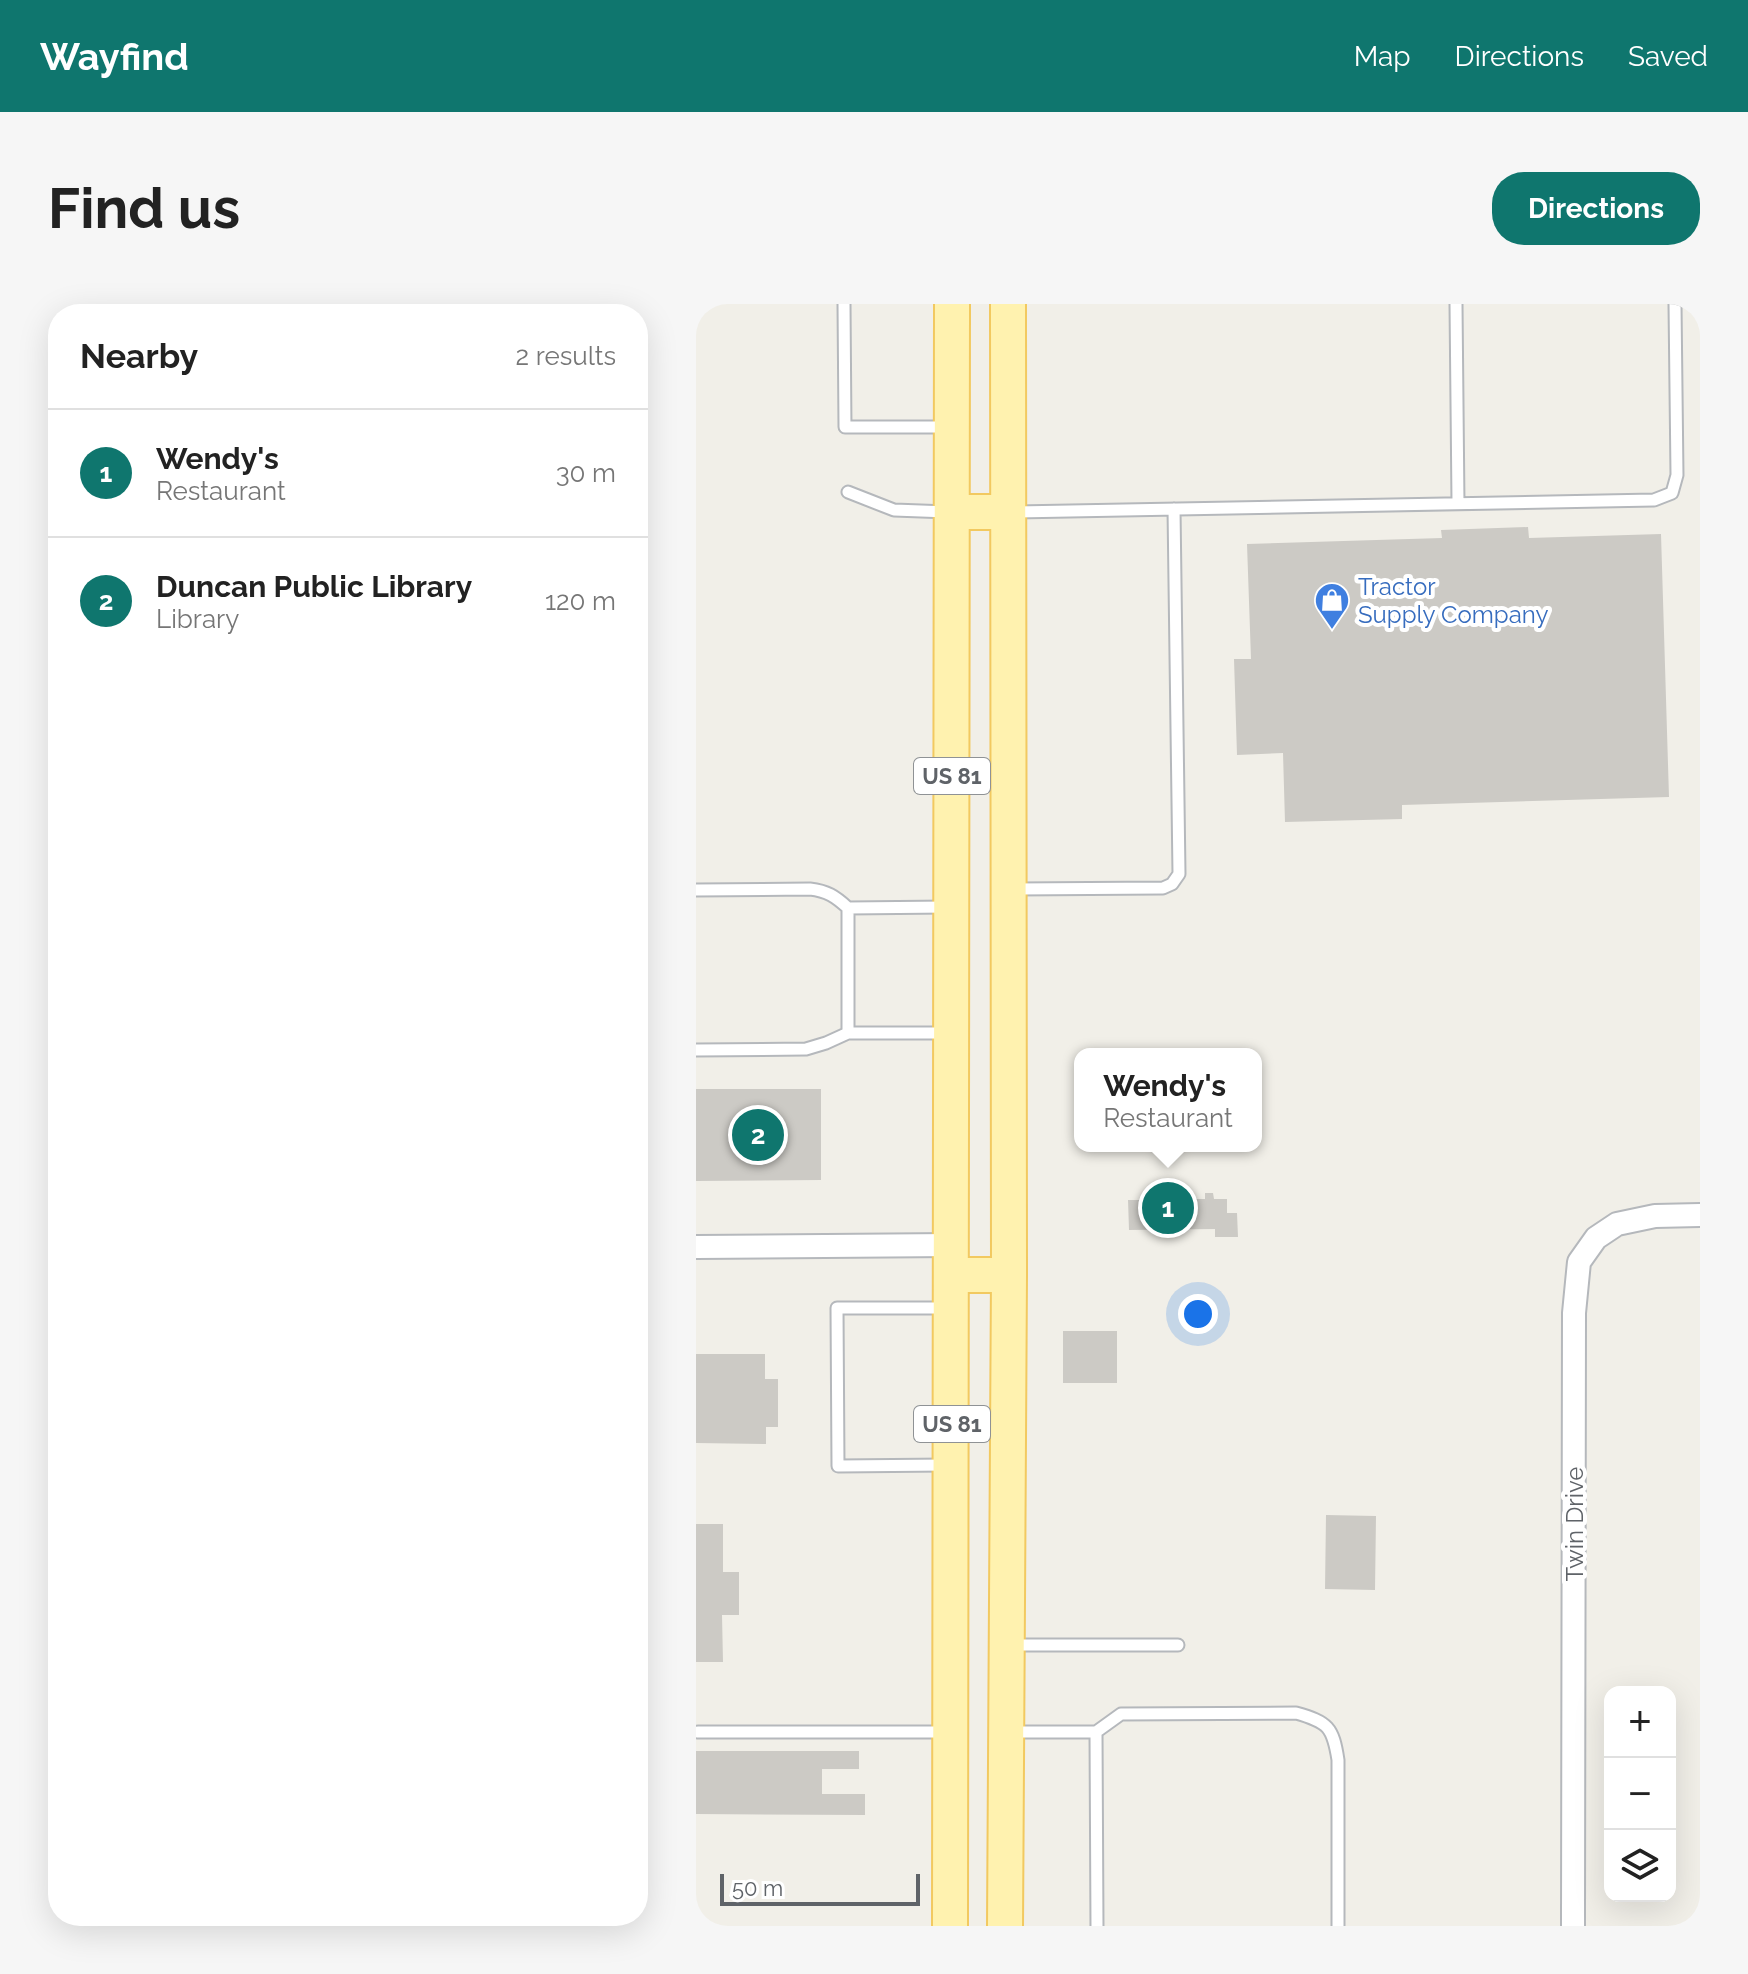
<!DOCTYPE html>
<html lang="en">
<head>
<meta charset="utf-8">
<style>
	body { margin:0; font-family:Raleway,sans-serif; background:#f6f6f6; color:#222 }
	.controls { position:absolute; right:24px; bottom:24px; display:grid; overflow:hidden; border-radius:16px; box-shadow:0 8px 32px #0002 }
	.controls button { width:72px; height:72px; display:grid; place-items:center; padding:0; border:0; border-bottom:2px solid #e0e0e0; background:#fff; color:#222; font:40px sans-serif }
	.scale { position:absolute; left:24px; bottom:20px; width:200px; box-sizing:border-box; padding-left:8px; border:4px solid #5f6368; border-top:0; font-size:22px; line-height:28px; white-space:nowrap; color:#5f6368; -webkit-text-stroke:6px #fff; paint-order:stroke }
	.you { position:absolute; left:502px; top:1010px; width:28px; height:28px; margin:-20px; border:6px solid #fff; border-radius:50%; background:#1a73e8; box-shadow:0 0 0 12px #1a73e833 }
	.badge { display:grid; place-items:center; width:52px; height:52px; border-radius:50%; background:#0f766e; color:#fff; font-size:26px; font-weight:700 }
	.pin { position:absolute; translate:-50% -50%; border:4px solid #fff; box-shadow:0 2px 8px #0006 }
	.popup { position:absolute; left:378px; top:744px; width:188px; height:104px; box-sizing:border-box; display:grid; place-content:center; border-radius:16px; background:#fff; filter:drop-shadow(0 2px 6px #0005); font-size:26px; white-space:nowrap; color:#767676 }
	.popup b { font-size:30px; color:#222 }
	.popup::after { content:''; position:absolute; left:50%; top:100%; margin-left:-16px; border:16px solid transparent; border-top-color:#fff }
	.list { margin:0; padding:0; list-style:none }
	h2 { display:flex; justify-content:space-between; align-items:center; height:104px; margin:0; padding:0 32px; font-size:34px }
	h2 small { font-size:26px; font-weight:400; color:#767676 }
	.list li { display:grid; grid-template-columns:52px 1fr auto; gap:24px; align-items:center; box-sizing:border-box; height:128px; padding:0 32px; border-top:2px solid #e0e0e0 }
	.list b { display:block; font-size:30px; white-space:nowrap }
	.list p { margin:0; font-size:26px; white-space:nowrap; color:#767676 }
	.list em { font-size:26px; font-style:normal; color:#767676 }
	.icon { flex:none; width:44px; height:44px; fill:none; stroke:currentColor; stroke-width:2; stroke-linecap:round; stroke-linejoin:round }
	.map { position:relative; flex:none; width:1004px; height:1622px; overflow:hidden; border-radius:32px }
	header { display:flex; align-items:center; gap:48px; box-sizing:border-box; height:112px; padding:0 40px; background:#0f766e; color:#fff }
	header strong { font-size:38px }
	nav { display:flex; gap:44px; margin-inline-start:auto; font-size:28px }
	.intro { display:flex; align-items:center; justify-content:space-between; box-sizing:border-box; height:192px; padding:0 48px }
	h1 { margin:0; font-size:56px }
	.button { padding:20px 36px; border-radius:32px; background:#0f766e; color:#fff; font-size:28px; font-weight:700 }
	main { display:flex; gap:48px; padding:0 48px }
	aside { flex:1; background:#fff; border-radius:32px; box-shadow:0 8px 32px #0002 }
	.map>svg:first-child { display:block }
	.building { fill:#cccac5 }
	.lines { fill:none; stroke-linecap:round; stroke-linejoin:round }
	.service-casing { stroke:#b5b8bc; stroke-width:15 }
	.minor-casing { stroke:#b5b8bc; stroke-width:26 }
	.primary-casing { stroke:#f2c960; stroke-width:38 }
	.service { stroke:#fff; stroke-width:11 }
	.minor { stroke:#fff; stroke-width:22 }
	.primary { stroke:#fff2af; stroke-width:34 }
	.labels { text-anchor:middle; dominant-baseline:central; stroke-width:8; stroke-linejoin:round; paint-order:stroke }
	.shield { fill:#fff; stroke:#8f9295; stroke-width:2 }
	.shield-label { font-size:22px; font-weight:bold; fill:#5f6368 }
	.shop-label { font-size:24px; fill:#366cbe; stroke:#fff; text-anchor:start }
	.street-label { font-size:24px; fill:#5f6368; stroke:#fff }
</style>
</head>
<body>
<header>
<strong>Wayfind</strong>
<nav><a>Map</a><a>Directions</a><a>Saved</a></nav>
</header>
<div class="intro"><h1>Find us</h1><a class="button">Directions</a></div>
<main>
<aside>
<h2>Nearby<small>2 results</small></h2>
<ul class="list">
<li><span class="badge">1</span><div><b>Wendy's</b><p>Restaurant</p></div><em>30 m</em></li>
<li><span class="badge">2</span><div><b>Duncan Public Library</b><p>Library</p></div><em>120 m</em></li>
</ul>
</aside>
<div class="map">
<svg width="1004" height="1622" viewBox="0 0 1004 1622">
	<rect width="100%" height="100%" fill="#f1efe8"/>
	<path class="building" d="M832 223 833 234 965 230 973 493 706 501V515L589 518 587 449 541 451 538 355H555L551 240 746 234 745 226Z
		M0 785H125V876L0 877Z
		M486 889 487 895H509V889H517L518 895H531V909H541L542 933H519V925L433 926 432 896H470V890Z
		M367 1027H421V1079H367Z
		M0 1050H69V1075H82V1123H70V1140L0 1139Z
		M630 1211 680 1212 679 1286 629 1285Z
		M0 1220H27V1268H43V1311H26L27 1358H0Z
		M0 1447H163V1465H126V1490H169V1511L0 1510Z"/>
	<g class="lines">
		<g class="service-casing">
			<path id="service" d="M148 0 149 123H253
				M760 0 762 199
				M152 188 198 206 252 208
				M315 208 958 196 976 189 981 171 979 0
				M317 585 467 584 476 580 483 570 478 205
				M0 586 114 585C131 587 139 592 152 604L252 603
				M152 604V729
				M0 746 110 745 130 739 152 729H252
				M249 1004H141L142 1162 251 1161
				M315 1341H482
				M2 1428H249
				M315 1428H400L401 1622
				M400 1428 425 1410 600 1409C632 1418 637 1423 642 1456V1622"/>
		</g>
		<g class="minor-casing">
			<path id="minor" d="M0 943 256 941
				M877 1622 878 1009 883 958 900 934 921 920 959 912 1004 911"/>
		</g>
		<g class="primary-casing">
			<path id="primary" d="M256 208H312
				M256 971H313
				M254 1622 256 0
				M309 1622 313 971 312 0"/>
		</g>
		<use href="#service" class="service"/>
		<use href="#minor" class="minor"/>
		<use href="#primary" class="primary"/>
	</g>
	<defs>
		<g id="shop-pin" transform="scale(1.8)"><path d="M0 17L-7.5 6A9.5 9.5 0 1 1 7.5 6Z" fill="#3f7fe0" stroke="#fff"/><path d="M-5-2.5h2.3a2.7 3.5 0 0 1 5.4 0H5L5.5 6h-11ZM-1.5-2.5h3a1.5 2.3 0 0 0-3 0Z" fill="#fff"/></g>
	</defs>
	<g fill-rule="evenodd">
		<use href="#shop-pin" x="636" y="296"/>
	</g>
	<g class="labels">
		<g class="shield">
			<rect x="218" y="454" width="76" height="36" rx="6"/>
			<rect x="218" y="1102" width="76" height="36" rx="6"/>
		</g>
		<g class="shield-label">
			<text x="256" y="472">US 81</text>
			<text x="256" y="1120">US 81</text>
		</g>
		<g class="shop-label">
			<text x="662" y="282">Tractor<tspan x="662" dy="28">Supply Company</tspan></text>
		</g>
		<g class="street-label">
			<text transform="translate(878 1220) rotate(-90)">Twin Drive</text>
		</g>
	</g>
</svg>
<div class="controls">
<button>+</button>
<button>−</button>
<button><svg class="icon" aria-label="layers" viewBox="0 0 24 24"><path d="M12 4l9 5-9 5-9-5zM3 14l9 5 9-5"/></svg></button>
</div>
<div class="scale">50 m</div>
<div class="you"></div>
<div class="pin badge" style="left:472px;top:904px">1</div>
<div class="popup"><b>Wendy's</b>Restaurant</div>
<div class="pin badge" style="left:62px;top:831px">2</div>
</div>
</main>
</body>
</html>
